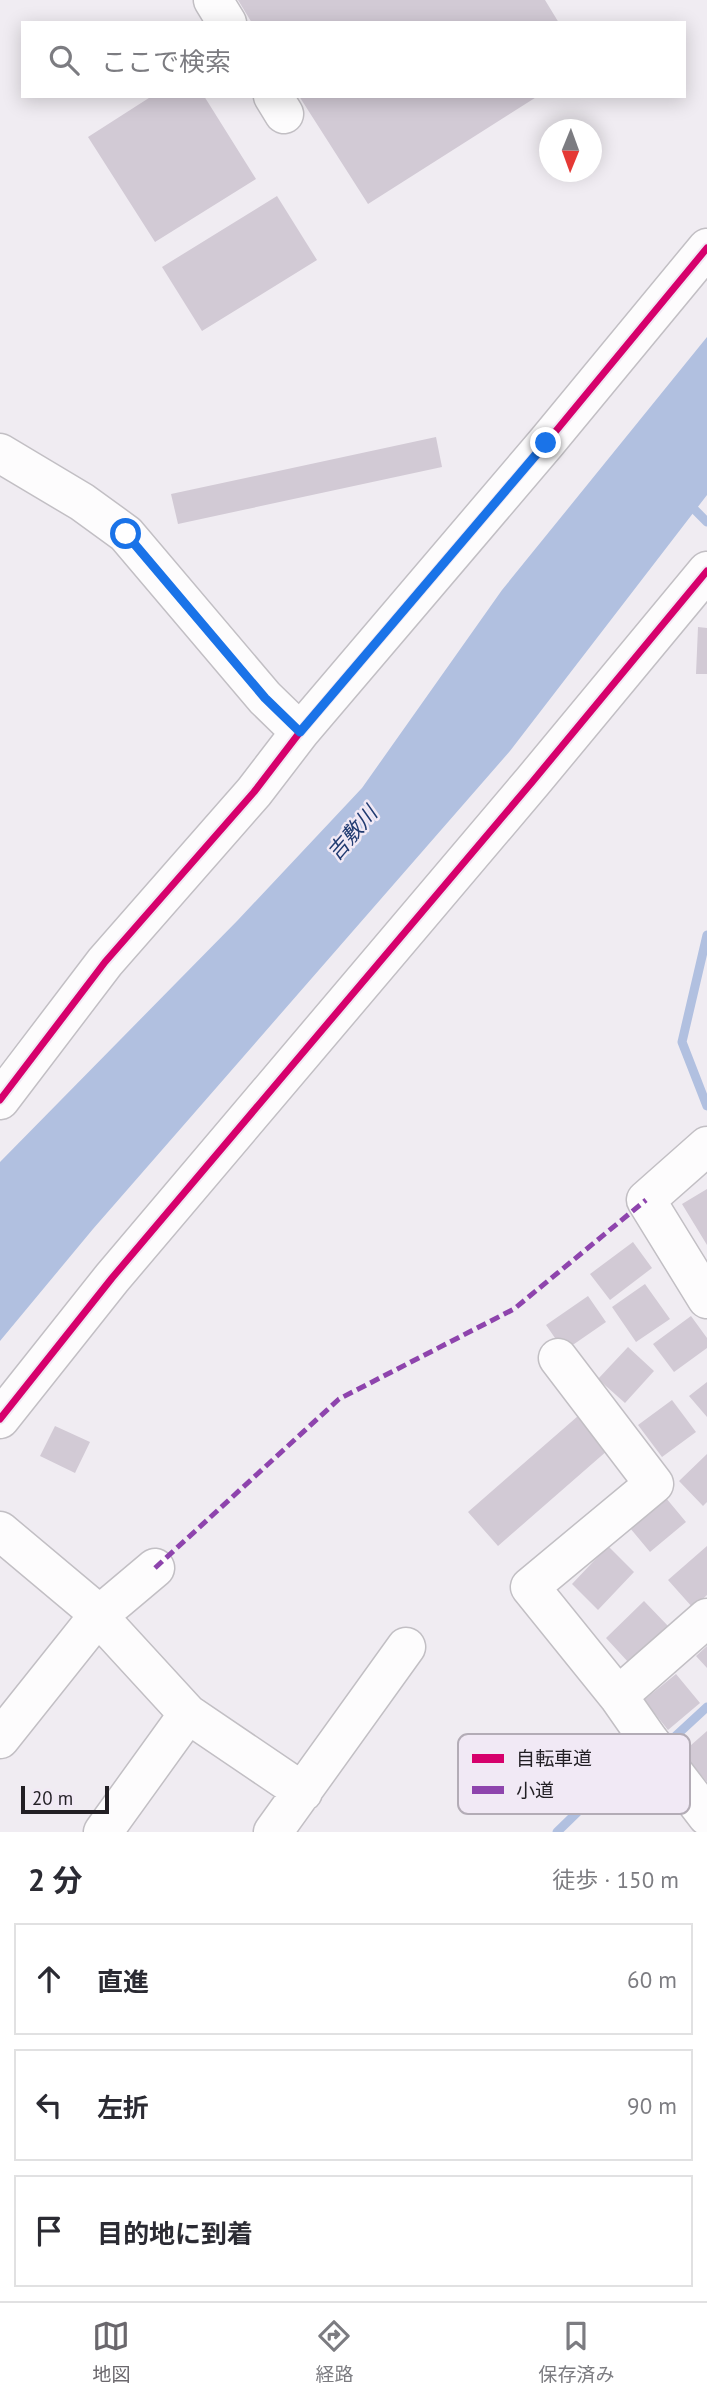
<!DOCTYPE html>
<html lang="ja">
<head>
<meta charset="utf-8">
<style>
	body { margin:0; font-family:"PT Sans","Noto Sans JP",sans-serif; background:#f2f2f3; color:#2b2b33 }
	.compass { position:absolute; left:539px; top:119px; width:63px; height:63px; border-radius:50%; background:#fff; box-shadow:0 4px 18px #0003; rotate:181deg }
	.scale { position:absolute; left:21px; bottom:18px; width:88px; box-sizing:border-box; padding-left:7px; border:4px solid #221f24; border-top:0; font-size:19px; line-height:24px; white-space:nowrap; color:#221f24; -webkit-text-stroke:5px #f1e9f5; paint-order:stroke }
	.stop { position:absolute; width:21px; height:21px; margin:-16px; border:5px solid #1a73e8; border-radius:50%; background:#fff }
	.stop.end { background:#1a73e8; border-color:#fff; box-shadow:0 2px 7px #0008 }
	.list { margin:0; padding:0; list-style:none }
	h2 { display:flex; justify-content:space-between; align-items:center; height:91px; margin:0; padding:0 28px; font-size:30px }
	h2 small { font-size:23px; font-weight:400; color:#7c7c81 }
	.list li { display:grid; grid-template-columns:46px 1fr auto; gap:21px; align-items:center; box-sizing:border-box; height:112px; margin:0 14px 14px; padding:0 14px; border:2px solid #e1e1e2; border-radius:0px }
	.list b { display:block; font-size:26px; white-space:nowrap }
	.list em { font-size:23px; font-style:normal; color:#7c7c81 }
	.icon { flex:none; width:38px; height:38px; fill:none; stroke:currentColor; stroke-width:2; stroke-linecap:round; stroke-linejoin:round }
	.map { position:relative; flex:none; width:707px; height:1832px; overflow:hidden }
	.search { position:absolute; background:#fff; box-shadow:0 4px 18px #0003; left:21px; right:21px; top:21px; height:77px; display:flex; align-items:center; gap:18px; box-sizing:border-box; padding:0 24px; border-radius:0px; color:#7c7c81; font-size:26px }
	.sheet { height:469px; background:#fff }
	nav { display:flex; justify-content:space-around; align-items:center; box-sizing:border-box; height:98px; border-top:2px solid #e1e1e2; background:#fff; font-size:19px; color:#7c7c81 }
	nav a { display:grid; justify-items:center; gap:4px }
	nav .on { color:#6a676c }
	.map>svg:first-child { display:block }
	.water { fill:#b1c0e0 }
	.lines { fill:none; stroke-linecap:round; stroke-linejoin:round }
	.stream { stroke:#b1c0e0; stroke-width:9 }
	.building { fill:#d2cad5 }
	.minor-casing { stroke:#c2bfc4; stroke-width:41 }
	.minor { stroke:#fdfcfd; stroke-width:38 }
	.quiet { stroke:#8e44ad; stroke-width:5; stroke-dasharray:10 5; stroke-linecap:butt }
	.cycleway-casing { stroke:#f1e9f5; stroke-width:11 }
	.cycleway { stroke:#d6006c; stroke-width:7 }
	.route { stroke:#1a73e8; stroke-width:9 }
	.labels { text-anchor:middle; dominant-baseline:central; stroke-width:5; stroke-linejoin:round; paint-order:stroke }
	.water-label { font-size:21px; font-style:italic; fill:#213b71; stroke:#f1e9f5 }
	.key { fill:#f1e9f5; stroke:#b3acb6; stroke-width:2 }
	.key-label { font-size:19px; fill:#221f24 }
</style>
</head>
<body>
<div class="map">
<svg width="707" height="1832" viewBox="0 0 707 1832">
	<rect width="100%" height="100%" fill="#f0ecf2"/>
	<path class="water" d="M707 337V495L510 751 93 1229 0 1341V1162L237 921 362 788 502 590Z"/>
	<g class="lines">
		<path class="stream" d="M688 503 707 522
			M707 935 682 1042 707 1106
			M668 1743 707 1707
			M557 1832 592 1798 641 1762"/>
	</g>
	<path class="building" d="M238 0H545L559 23H252Z
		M152 96H204L256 179 155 242 88 137Z
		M299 96H538L368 204Z
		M277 196 317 260 202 331 162 267Z
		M436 437 442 467 178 524 171 494Z
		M698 627 707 628V674H696Z
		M707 1189V1245L682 1204Z
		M633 1242 652 1268 610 1300 590 1274Z
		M645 1284 670 1319 636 1342 612 1307Z
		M588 1296 606 1322 564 1351 546 1325Z
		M691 1316 707 1338V1348L674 1372 653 1344Z
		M628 1347 654 1371 625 1403 598 1379Z
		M707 1382V1417L689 1396Z
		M672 1400 696 1432 662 1457 638 1425Z
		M578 1416 608 1450 498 1546 468 1512Z
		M55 1426 90 1442 75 1473 40 1456Z
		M707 1454V1502L703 1506 679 1481Z
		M666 1498 686 1522 650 1552 630 1528Z
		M608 1546 634 1572 598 1610 572 1584Z
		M707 1546V1595L693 1608 668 1580Z
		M644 1601 669 1627 629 1663 606 1638Z
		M707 1646V1668L696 1656Z
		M676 1674 700 1703 668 1730 644 1700Z
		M707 1731V1782L682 1753Z"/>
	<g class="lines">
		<g class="minor-casing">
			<path id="minor" d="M213 0 227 23
				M273 96 284 114
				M0 453 82 502 126 534 265 698 300 732
				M0 1100 105 962 254 792 300 732 546 443 707 248
				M707 1146 646 1200 707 1299
				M558 1358 654 1484 530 1587 618 1696 648 1739 707 1816
				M0 1419 112 1278 533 781 707 571
				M0 1531 87 1604 188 1714 103 1832
				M618 1696 707 1618
				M188 1714 303 1792
				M0 1739 98 1616 155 1568
				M273 1832 406 1647"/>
		</g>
		<use href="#minor" class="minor"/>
		<path class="quiet" d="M155 1568 339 1399 514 1309 646 1200"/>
		<g class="cycleway-casing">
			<path id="cycleway" d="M0 1100 105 962 254 792 300 732 546 443 707 248
				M0 1419 112 1278 533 781 707 571"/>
		</g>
		<use href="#cycleway" class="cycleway"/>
	</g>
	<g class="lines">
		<path class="route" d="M126 534 265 698 300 732 546 443"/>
	</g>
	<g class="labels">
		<g class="water-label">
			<text transform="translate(352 833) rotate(-49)">吉敷川</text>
		</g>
	</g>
	<rect x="458" y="1734" width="232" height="80" rx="10" class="key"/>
	<rect x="472" y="1754" width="32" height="9" fill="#d6006c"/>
	<rect x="472" y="1786" width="32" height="8" fill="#8e44ad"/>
	<g class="key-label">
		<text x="516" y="1765">自転車道</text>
		<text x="516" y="1797">小道</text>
	</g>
</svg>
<svg class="compass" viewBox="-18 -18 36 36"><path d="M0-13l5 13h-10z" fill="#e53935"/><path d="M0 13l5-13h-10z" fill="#7c7c81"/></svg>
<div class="scale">20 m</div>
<div class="stop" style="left:126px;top:534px"></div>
<div class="stop end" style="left:546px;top:443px"></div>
<div class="search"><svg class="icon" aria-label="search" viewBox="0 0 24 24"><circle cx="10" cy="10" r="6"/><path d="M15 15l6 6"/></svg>ここで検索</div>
</div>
<section class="sheet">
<h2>2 分<small>徒歩 · 150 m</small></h2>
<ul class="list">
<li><svg class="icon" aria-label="ahead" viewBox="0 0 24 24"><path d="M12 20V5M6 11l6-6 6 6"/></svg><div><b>直進</b></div><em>60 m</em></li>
<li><svg class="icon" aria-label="left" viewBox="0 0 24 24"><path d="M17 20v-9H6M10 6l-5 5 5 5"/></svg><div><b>左折</b></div><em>90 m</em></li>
<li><svg class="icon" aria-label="arrive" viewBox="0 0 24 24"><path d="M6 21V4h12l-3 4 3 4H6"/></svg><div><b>目的地に到着</b></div></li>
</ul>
</section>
<nav>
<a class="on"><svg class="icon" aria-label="map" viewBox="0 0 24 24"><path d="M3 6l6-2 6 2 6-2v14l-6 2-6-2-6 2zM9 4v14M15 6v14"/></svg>地図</a>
<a><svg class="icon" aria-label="directions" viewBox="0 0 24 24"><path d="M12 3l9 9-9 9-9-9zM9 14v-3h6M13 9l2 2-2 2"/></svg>経路</a>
<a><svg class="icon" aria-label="saved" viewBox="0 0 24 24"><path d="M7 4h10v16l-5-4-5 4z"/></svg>保存済み</a>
</nav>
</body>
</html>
